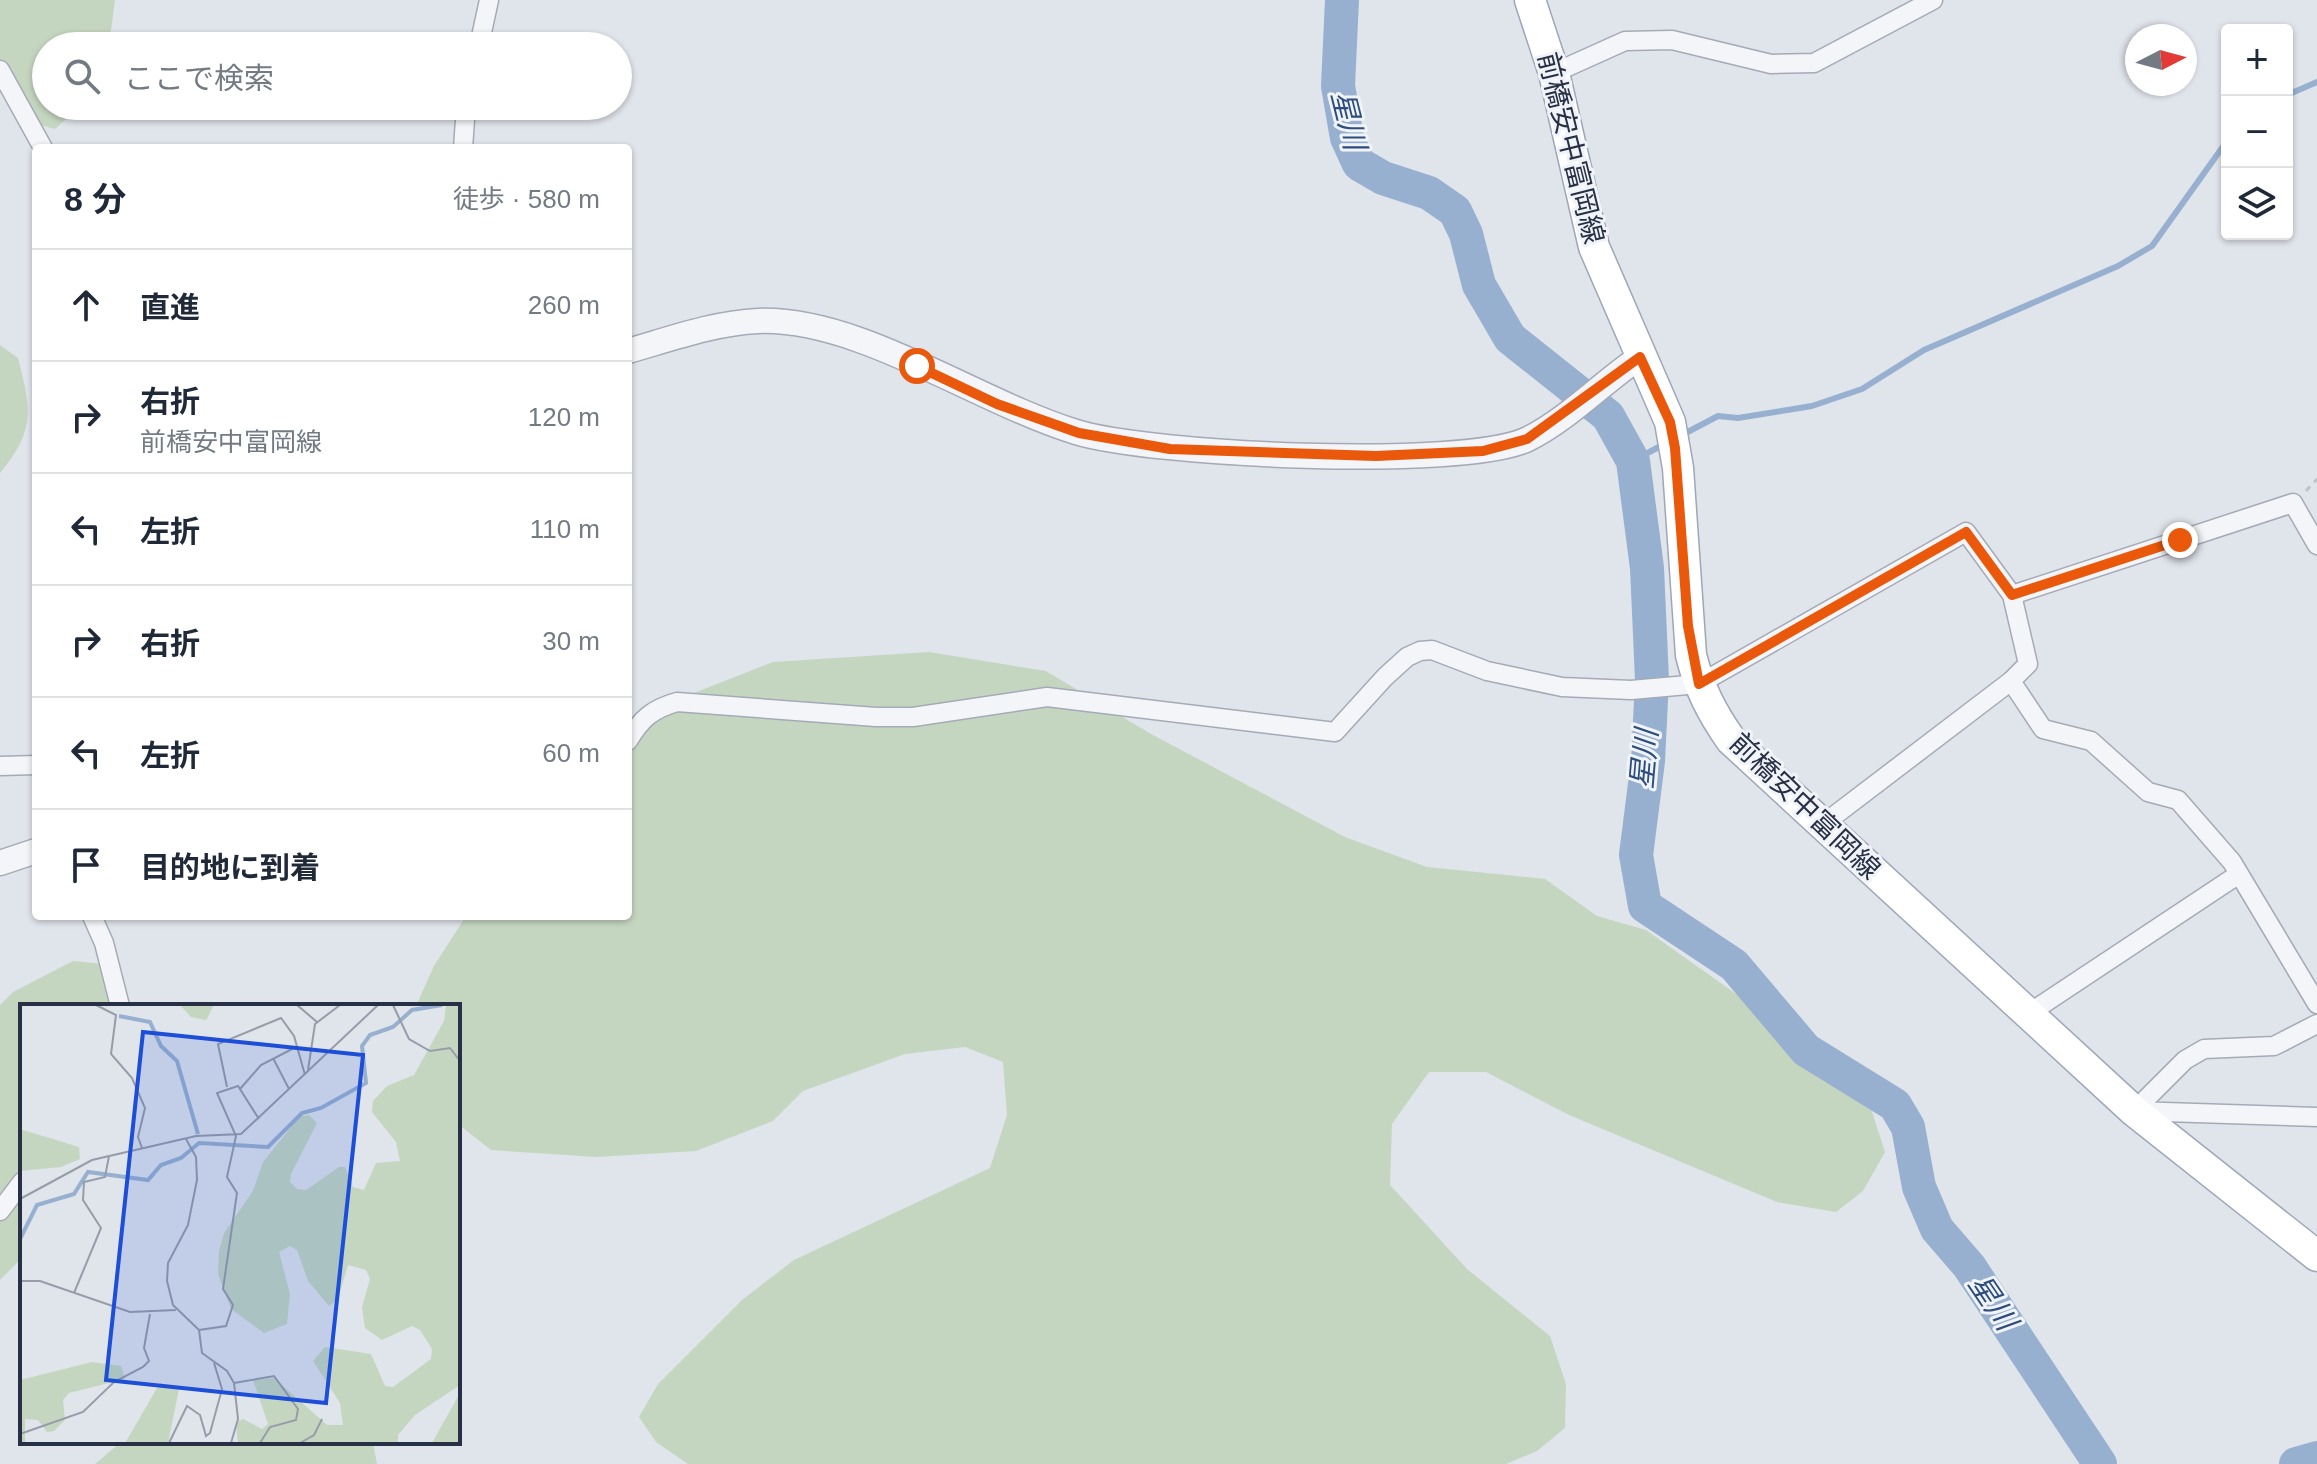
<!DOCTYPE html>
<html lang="ja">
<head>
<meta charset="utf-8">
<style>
	body { margin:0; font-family:Arial,"Noto Sans JP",sans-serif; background:#f2f2f3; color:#1f2937 }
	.controls { position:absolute; right:24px; top:24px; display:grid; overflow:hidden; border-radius:8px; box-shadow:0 2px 6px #0004 }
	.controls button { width:72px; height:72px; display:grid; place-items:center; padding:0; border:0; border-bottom:2px solid #e0e1e3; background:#fff; color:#1f2937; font:40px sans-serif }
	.compass { position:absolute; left:2125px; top:24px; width:72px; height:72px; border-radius:50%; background:#fff; box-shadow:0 2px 6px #0004; rotate:84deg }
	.stop { position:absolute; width:24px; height:24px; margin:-18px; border:6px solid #ea580c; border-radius:50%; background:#fff }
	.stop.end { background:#ea580c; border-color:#fff; box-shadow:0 2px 8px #0008 }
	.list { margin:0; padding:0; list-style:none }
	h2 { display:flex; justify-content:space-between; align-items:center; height:104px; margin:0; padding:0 32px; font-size:34px }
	h2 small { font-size:26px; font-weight:400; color:#747a83 }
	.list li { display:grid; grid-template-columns:52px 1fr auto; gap:24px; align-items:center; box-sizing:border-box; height:112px; padding:0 32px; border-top:2px solid #e0e1e3 }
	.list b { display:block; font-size:30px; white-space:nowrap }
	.list p { margin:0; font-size:26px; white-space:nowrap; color:#747a83 }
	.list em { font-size:26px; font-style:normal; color:#747a83 }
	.icon { flex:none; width:44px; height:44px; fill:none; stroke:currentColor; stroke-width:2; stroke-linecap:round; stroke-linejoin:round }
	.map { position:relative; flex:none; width:2317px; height:1464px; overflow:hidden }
	.search { position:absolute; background:#fff; box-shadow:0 2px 6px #0004; left:32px; top:32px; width:600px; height:88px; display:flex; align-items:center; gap:20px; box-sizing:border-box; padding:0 28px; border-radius:44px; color:#747a83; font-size:30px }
	.panel { position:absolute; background:#fff; box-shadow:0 2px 6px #0004; left:32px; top:144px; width:600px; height:776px; border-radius:8px }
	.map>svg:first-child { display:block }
	.green { fill:#c5d6c0 }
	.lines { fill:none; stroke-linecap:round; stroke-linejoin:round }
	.stream { stroke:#97b0cf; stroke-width:6 }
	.river { stroke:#97b0cf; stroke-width:34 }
	.minor-casing { stroke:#a5aab6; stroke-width:21 }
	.tertiary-casing { stroke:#a5aab6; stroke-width:27 }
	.primary-casing { stroke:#9ea7b8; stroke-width:33 }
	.path { stroke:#bec2c9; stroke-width:3; stroke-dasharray:6 6; stroke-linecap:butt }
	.minor { stroke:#f3f5f8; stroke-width:18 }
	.tertiary { stroke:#f3f5f8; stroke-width:24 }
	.primary { stroke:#fff; stroke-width:30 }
	.route { stroke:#ea580c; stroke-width:10 }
	.labels { text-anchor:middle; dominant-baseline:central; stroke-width:6; stroke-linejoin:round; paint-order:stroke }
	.street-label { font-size:28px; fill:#273044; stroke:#f0f3f8 }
	.water-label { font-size:30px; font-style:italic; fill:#2c4d7d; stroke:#f0f3f8 }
	.inset-river { fill:none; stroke:#97b0cf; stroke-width:4 }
	.inset-road { fill:none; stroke:#969ca8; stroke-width:2 }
	.view { fill:#1d4ed8; fill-opacity:0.15; stroke:#1d4ed8; stroke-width:4 }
	.inset-edge { fill:none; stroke:#273044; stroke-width:4 }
</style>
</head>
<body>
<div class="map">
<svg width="2317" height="1464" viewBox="0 0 2317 1464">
	<rect width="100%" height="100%" fill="#e0e4eb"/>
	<path class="green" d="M0 0H115L109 46H46V106H81L55 129 18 119 0 87Z
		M0 345 18 358C31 409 36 430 0 473Z
		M929 652 1046 671 1151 734 1345 837 1427 867 1545 879 1597 916 1646 930 1863 1084 1885 1152 1863 1191 1836 1212 1777 1202 1569 1115 1486 1072H1429L1392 1124 1390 1185 1467 1269 1550 1336 1566 1384 1565 1428 1537 1451 1506 1464H688L656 1442 639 1417 658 1384 742 1300 794 1260 990 1168 1007 1115 1003 1062 965 1047 905 1054 803 1091 773 1121 696 1151 596 1157 491 1150 458 1124V1006H416L434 966 466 916H628V726L661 706 773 662Z
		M73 961 103 964 115 1006H22V1258L0 1280V1005L13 992Z
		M121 1442H373L377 1464H95Z"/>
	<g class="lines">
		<path class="stream" d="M2287 95 2317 82
			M1680 436 1718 416 1738 418 1812 406 1862 389 1924 350 2118 266 2152 246 2227 141
			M1633 461 1666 443"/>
		<path class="river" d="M1342 0 1338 86 1347 138 1359 164 1383 178 1429 193 1455 211 1466 234 1479 285 1510 338 1608 416 1633 461 1647 568 1652 680 1648 761 1636 855 1645 906 1734 965 1806 1050 1895 1105 1908 1127 1919 1187 1937 1229 1969 1266 2100 1464
			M2296 1464 2317 1458"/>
		<g class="minor-casing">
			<path id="minor" d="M479 46 489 0
				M0 70 43 148
				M1554 73 1625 41 1672 40 1771 64 1814 63 1933 0
				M463 148 466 106
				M2012 595 2293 503 2317 545
				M2011 681 2043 729 2091 741 2148 792 2178 800 2232 862 2317 1004
				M628 741C641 719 652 709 677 702L876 717H913L1047 697 1335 732 1385 677 1407 657 1420 651 1432 650 1487 671 1562 687 1631 690 1699 684 1966 532 2012 595 2028 664 2011 681 1822 825
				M0 766 36 765
				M92 916 104 943 120 1006
				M2028 1014 2239 874
				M2317 1024 2274 1046 2204 1049 2185 1060 2134 1111 2317 1117
				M0 1211 22 1182"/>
		</g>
		<g class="tertiary-casing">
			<path id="tertiary" d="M628 351C670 339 714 323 758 321 858 317 978 402 1076 432 1150 455 1463 470 1528 439 1568 419 1603 382 1640 357
				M0 863 36 851"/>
		</g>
		<g class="primary-casing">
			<path id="primary" d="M1530 0 1554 73 1594 247 1670 422 1678 468 1691 655C1699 688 1712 713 1731 740L2134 1111 2317 1256"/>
		</g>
		<path class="path" d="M2306 491 2317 479"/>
		<use href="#minor" class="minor"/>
		<use href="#tertiary" class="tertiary"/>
		<use href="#primary" class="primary"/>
	</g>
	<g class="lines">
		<path class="route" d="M917 366 997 404 1079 433 1170 449 1376 456 1483 451 1527 439 1640 357 1670 422 1675 448 1688 626 1699 684 1966 532 2012 595 2180 540"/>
	</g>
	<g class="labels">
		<g class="street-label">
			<text transform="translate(1571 148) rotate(76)">前橋安中富岡線</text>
			<text transform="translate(1805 806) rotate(44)">前橋安中富岡線</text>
		</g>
		<g class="water-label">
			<text transform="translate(1349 120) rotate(76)">星川</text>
			<text transform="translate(1644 759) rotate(-85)">星川</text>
			<text transform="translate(1993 1302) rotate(56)">星川</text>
		</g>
	</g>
	<g transform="translate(20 1004)">
		<rect width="440" height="440" fill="#e0e4eb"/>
		<path d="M160 1H194L186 16 171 13ZM426 1H440V381L395 411 378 431V439H218L216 419 223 415 242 425 248 420 233 376 254 374 307 421H323L320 399 293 357 305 343 351 350 365 382 373 383 411 355 412 345 400 326 392 322 362 336 345 324 342 303 350 275 346 266 328 261 318 295 309 302 288 277 277 246 270 242 259 248 270 290 267 320 244 329 211 305 198 270 199 247 204 229 233 187 243 158 279 113 289 111 297 119 271 170 270 178 277 185 286 186 319 163H325L333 183 344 186 356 159 380 157 376 138 352 108 353 97 367 82 394 71 424 17ZM0 125 59 143 60 155 41 163 0 167ZM72 358 101 362 105 375 49 389 43 396 45 416 34 427 27 428 18 416 5 415V439H0V376ZM140 379 159 385 148 439H105ZM440 389V439H412Z" fill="#c5d6c0"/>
		<path class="inset-river" d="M99 12 130 18 141 42 157 57 178 130M0 235 17 201 54 190 68 168 128 176 141 161 161 154 179 139 248 143 282 109 301 104 346 79 342 42 350 31 373 23 392 6 422 1"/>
		<path class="inset-road" d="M76 1 96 11 91 50 112 74 125 104 118 133 122 144M277 1 297 18M373 1 389 35 410 47 430 44 440 57M253 54 269 85M288 66 295 20 320 1M207 83 198 40 261 14 274 32 285 71M220 85 241 61 276 43M166 135 176 153 177 176 168 221 148 259 147 277 153 301 179 326 182 349 207 367 214 379 218 415 211 439M0 195 72 156 176 132 221 130 358 1M0 277H20L110 308 156 306M54 289 81 224 63 196 64 178 85 173 89 152M179 326 206 322 213 301 203 285 217 189 207 173 216 132 197 89 218 82 239 115M214 379 254 372 278 405 276 416 250 423 240 439M0 430 63 408 94 378 123 363 129 357 124 344 130 310M149 439 167 402 180 411 186 432 190 429 202 385 194 359M280 439 294 431 302 415"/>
		<path class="view" d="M123 28 343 51 306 399 86 376Z"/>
		<rect width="440" height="440" class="inset-edge"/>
	</g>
</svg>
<div class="controls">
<button>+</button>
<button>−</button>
<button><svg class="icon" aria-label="layers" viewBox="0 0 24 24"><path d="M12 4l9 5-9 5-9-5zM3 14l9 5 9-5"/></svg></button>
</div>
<svg class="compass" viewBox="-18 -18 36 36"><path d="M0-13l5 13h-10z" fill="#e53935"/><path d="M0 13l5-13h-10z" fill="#747a83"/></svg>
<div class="stop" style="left:917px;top:366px"></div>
<div class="stop end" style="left:2180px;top:540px"></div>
<div class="search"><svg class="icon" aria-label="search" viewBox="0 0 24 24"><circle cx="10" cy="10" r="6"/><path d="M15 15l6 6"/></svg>ここで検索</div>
<section class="panel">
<h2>8 分<small>徒歩 · 580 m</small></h2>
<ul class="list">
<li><svg class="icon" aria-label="ahead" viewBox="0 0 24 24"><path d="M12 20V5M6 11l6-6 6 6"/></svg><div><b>直進</b></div><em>260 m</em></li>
<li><svg class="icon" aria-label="right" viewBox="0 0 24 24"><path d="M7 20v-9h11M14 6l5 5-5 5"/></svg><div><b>右折</b><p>前橋安中富岡線</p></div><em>120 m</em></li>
<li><svg class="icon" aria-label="left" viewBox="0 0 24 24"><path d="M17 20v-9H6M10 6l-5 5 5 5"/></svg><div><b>左折</b></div><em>110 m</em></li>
<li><svg class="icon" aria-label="right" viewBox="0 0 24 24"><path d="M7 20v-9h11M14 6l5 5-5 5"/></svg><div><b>右折</b></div><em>30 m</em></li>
<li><svg class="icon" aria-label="left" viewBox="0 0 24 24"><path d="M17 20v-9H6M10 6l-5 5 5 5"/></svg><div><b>左折</b></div><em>60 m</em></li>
<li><svg class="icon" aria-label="arrive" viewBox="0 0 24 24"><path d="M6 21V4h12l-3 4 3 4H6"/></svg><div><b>目的地に到着</b></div></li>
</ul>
</section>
</div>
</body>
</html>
